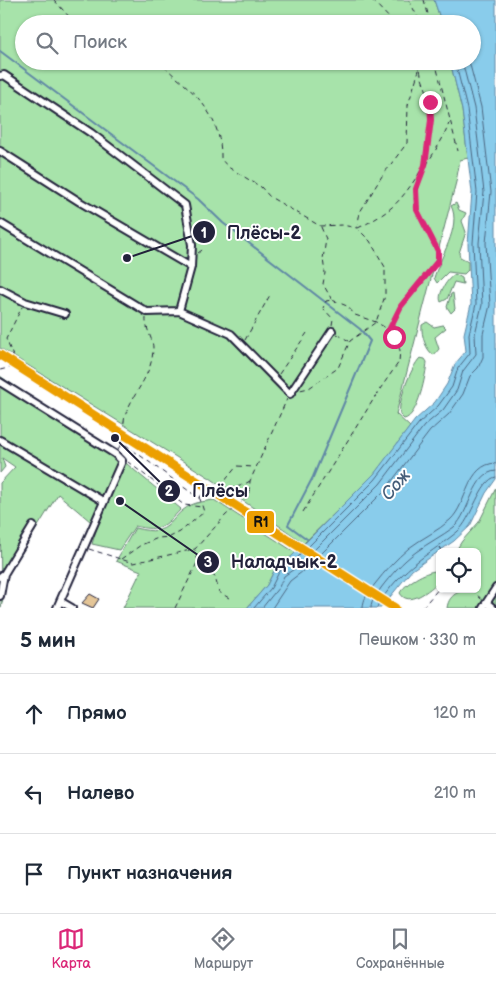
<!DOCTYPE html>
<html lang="ru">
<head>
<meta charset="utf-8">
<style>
	body { margin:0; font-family:"Balsamiq Sans",sans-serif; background:#f6f6f7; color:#1f2937 }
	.controls { position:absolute; right:15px; bottom:15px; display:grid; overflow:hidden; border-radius:8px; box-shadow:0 1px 4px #0004 }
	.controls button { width:45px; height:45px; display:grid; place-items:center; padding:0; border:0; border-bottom:1px solid #e0e1e3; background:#fff; color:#1f2937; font:25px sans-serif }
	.stop { position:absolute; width:15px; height:15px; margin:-11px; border:4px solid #db2777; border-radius:50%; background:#fff }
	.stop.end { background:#db2777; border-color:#fff; box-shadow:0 1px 5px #0008 }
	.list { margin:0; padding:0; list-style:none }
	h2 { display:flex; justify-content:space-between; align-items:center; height:65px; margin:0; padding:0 20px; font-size:21px }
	h2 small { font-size:16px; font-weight:400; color:#747a83 }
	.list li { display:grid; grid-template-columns:32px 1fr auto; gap:15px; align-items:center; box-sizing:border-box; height:80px; padding:0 20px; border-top:1px solid #e0e1e3 }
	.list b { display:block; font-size:19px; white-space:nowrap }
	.list em { font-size:16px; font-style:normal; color:#747a83 }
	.icon { flex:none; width:28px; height:28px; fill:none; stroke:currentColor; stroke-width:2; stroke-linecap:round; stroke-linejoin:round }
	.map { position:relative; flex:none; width:496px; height:608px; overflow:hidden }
	.search { position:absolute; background:#fff; box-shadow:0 1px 4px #0004; left:15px; right:15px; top:15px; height:55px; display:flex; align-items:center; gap:12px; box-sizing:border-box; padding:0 18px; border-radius:28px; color:#747a83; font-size:19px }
	.sheet { height:305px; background:#fff }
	nav { display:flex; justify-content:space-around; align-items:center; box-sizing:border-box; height:70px; border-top:1px solid #e0e1e3; background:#fff; font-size:14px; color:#747a83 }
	nav a { display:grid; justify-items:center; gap:2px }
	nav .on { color:#db2777 }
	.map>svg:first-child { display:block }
	.green { fill:#a7e3aa; stroke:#648272 }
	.water { fill:#89cceb; stroke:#6088a5 }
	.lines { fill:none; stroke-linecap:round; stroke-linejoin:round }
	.shore { stroke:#4b6681; stroke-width:1 }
	.stream { stroke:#6088a5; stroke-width:2 }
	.building { fill:#e4c597; stroke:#22223b }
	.minor-casing { stroke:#22223b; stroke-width:10 }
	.path { stroke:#22223b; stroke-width:1; stroke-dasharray:5 4; stroke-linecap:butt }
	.minor { stroke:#fff; stroke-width:6 }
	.path-bridge { stroke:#22223b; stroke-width:1; stroke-dasharray:5 4; stroke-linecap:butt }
	.rail-1-casing { stroke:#fff; stroke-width:12 }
	.rail-1 { stroke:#ec9f03; stroke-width:9 }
	.route { stroke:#db2777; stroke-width:6 }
	.labels { text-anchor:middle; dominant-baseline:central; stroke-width:4; stroke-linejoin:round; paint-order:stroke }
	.water-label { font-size:18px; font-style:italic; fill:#465e79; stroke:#fff }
	.leader { fill:none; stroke:#22223b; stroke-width:2 }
	.callout-dot { fill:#22223b; stroke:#fff; stroke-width:2 }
	.mark-label { font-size:15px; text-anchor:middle; font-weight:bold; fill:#fff }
	.callout-label { font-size:18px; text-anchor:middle; font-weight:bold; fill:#22223b; stroke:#fff; stroke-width:4; stroke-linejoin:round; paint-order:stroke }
	.line-badge { stroke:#fff; stroke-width:2 }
	.pale-badge-label { font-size:14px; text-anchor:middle; font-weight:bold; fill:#111 }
</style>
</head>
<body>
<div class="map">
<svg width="496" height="608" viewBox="0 0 496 608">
	<rect width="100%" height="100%" fill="#fff"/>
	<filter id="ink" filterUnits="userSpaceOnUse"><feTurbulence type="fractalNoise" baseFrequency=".02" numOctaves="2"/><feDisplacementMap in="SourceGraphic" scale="10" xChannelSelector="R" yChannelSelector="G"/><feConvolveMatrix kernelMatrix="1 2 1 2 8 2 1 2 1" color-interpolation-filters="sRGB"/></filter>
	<g filter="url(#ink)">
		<path class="green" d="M0 0H434L442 24H24V61H450L462 110 468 158 460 160 456 182 396 414 410 427 372 477 304 543 210 478 0 348Z
			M456 203 459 210 466 213 462 221 466 232 459 253 460 257 468 261V270L464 274 448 272 437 283 434 278C439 259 462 226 451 206Z
			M455 274 462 278 463 284 454 282 447 299 441 302C437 294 448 278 455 274Z
			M453 293 455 309 451 313 447 307 451 294Z
			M427 322 434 327 443 325 446 328 435 337 439 349 434 355C426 351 421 335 422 325Z
			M420 358 425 359 427 362C426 374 418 417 404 419L400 415C397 403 411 367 420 358Z
			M0 376 127 464 181 509C164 527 160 532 135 526L119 550 92 544 97 527 58 494 8 575 1 608 0 483 15 467 2 458 5 467 0 473Z
			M496 488V608H447C449 592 464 589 477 589V552H455L462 541 479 522Z
			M214 500 296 553 275 569 267 585 247 608H123L141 571 116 561 135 528C174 538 166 518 191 505 197 502 207 501 214 500Z
			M436 571 439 575V581C430 590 408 608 400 593 404 584 426 571 436 571Z"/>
		<path class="water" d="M434 0H496V479L486 493 470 526 454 541 412 570 381 608H247L267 585 275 569 289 559 374 474 415 420 435 402 447 384 455 364 466 351 464 334 471 304 468 244 472 192 462 110 450 61H472V24H442Z"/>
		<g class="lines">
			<path class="shore" d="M254 608 271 588 279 572 293 562 375 480 419 423 438 406 452 387 458 368 470 353 469 334 476 304 473 243 477 192 467 109 455 61
				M262 608 279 587 284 576 297 567 380 484 424 426 443 410 457 390 463 371 476 354 475 334 482 305 479 243 484 192 474 108 462 61
				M272 608 290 581 307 568 385 490 430 431 449 414 463 394 470 376 478 368 483 357V334L490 305 486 243 491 192 481 107 469 61
				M363 608C363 598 369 592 375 584 385 571 396 559 409 548 422 538 438 531 450 520 468 504 466 464 496 463
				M371 608C371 600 377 595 381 588 391 575 402 562 416 552 428 543 442 536 454 527 470 513 473 472 496 471
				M377 608C378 602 383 597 387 592 409 563 430 554 457 532 472 520 480 479 496 477"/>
			<path class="stream" d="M0 51 198 199 223 223 360 329 370 341 313 477 288 525 307 539"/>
		</g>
		<path class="building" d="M90 594 99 599 93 608 82 603Z"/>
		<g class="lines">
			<g class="minor-casing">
				<path id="minor" d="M0 76 4 75 91 133 185 205 192 245 191 267 179 311
					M0 151 80 202 191 267
					M0 223 147 312 179 311 231 334 290 394 332 331
					M0 289 25 302 65 314
					M0 382 115 454 122 461 57 608
					M0 440 103 501
					M0 577 4 574 33 526
					M0 596 4 574
					M60 601 72 608
					M487 603 493 608
					M483 608 496 588"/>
			</g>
			<path class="path" d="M54 0 73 21 80 24
				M372 0 395 24
				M409 0 421 24
				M424 0 431 24
				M156 61C164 65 170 72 177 78 203 99 222 124 221 159L228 167 261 187 270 197 320 226 342 225 357 228 370 241 385 267V296L376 322 350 341 338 368 309 388 300 390
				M421 61C417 76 428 88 430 103 433 122 428 143 426 162
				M435 61 458 151
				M321 227 326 239 323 259 325 273 323 284 332 300
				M357 228 360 212 382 176 407 143 408 105 419 70 416 61
				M358 228C395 210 400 201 423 168
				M198 253 205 248
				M332 325 333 319 323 308 326 301 332 300 347 306 355 315 376 322 389 330C393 323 396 314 401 306 411 291 429 278 437 262 444 248 421 224 417 210 409 175 440 153 449 123
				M337 334 349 341
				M245 340 270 295
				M0 370 17 366 6 339 22 307
				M279 374 307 333
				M118 449C125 440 122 428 125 416 133 392 153 375 153 348 153 338 145 329 146 318
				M128 462 184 505 202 507
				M220 487 237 466 254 467
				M208 491 220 498
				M199 498 211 485C227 489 235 490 250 481
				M303 512 380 389 399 362 400 350 390 331
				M440 547 443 552
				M89 549 133 563 195 549 226 515 249 496 250 481 287 399
				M121 559 141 545 158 538 170 537 180 532 204 512 200 499 123 443
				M198 562 215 577 219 592 229 598
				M472 589 482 600
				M175 608 198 561 195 550
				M422 608 440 587"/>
			<use href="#minor" class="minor"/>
			<path class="path-bridge" d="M220 498 394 608"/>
			<g class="rail-1-casing">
				<path id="rail-1" d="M0 355 395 608"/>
			</g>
			<use href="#rail-1" class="rail-1"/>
		</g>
	</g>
	<g class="lines" filter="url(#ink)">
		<path class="route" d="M394 337 389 330 401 306 438 261V251L417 210 416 189 425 165 431 120 430 102"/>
	</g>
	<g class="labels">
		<g class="water-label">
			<text transform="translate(396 485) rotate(-49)">Сож</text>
		</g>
	</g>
	<path class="leader" d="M127 258L204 232M115 438L169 491M120 501L208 562"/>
	<g class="callout-dot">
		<circle cx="127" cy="258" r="5"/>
		<circle cx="115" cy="438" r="5"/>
		<circle cx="120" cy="501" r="5"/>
		<circle cx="204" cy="232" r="12"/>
		<circle cx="169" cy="491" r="12"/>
		<circle cx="208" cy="562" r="12"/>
	</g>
	<g class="mark-label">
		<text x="204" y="238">1</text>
		<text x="169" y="496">2</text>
		<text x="208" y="567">3</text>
	</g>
	<g class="callout-label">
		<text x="264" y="239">Плёсы-2</text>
		<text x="220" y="497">Плёсы</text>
		<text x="284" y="568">Наладчык-2</text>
	</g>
	<rect class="line-badge" x="246" y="510" width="29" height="24" rx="5" fill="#ec9f03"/>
	<g class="pale-badge-label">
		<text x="261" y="527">R1</text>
	</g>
</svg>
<div class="controls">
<button><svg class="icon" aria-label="locate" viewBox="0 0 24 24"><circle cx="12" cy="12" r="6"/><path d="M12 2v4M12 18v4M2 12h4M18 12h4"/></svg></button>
</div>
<div class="stop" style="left:394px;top:337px"></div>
<div class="stop end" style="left:430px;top:102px"></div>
<div class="search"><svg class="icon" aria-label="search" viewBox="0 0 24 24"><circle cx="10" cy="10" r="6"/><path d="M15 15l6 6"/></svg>Поиск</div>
</div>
<section class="sheet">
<h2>5 мин<small>Пешком · 330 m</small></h2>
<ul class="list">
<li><svg class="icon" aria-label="ahead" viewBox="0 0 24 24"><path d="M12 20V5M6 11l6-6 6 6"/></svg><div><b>Прямо</b></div><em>120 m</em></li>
<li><svg class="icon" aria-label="left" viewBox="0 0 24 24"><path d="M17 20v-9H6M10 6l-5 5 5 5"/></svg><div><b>Налево</b></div><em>210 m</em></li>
<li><svg class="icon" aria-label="arrive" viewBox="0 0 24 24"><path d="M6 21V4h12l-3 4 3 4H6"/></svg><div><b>Пункт назначения</b></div></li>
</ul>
</section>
<nav>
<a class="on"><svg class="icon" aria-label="map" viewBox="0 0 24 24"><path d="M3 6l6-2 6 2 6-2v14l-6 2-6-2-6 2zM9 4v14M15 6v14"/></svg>Карта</a>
<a><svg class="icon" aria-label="directions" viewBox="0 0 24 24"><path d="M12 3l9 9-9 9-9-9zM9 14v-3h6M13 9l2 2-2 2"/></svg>Маршрут</a>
<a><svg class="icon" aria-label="saved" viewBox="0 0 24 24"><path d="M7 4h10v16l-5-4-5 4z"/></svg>Сохранённые</a>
</nav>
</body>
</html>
